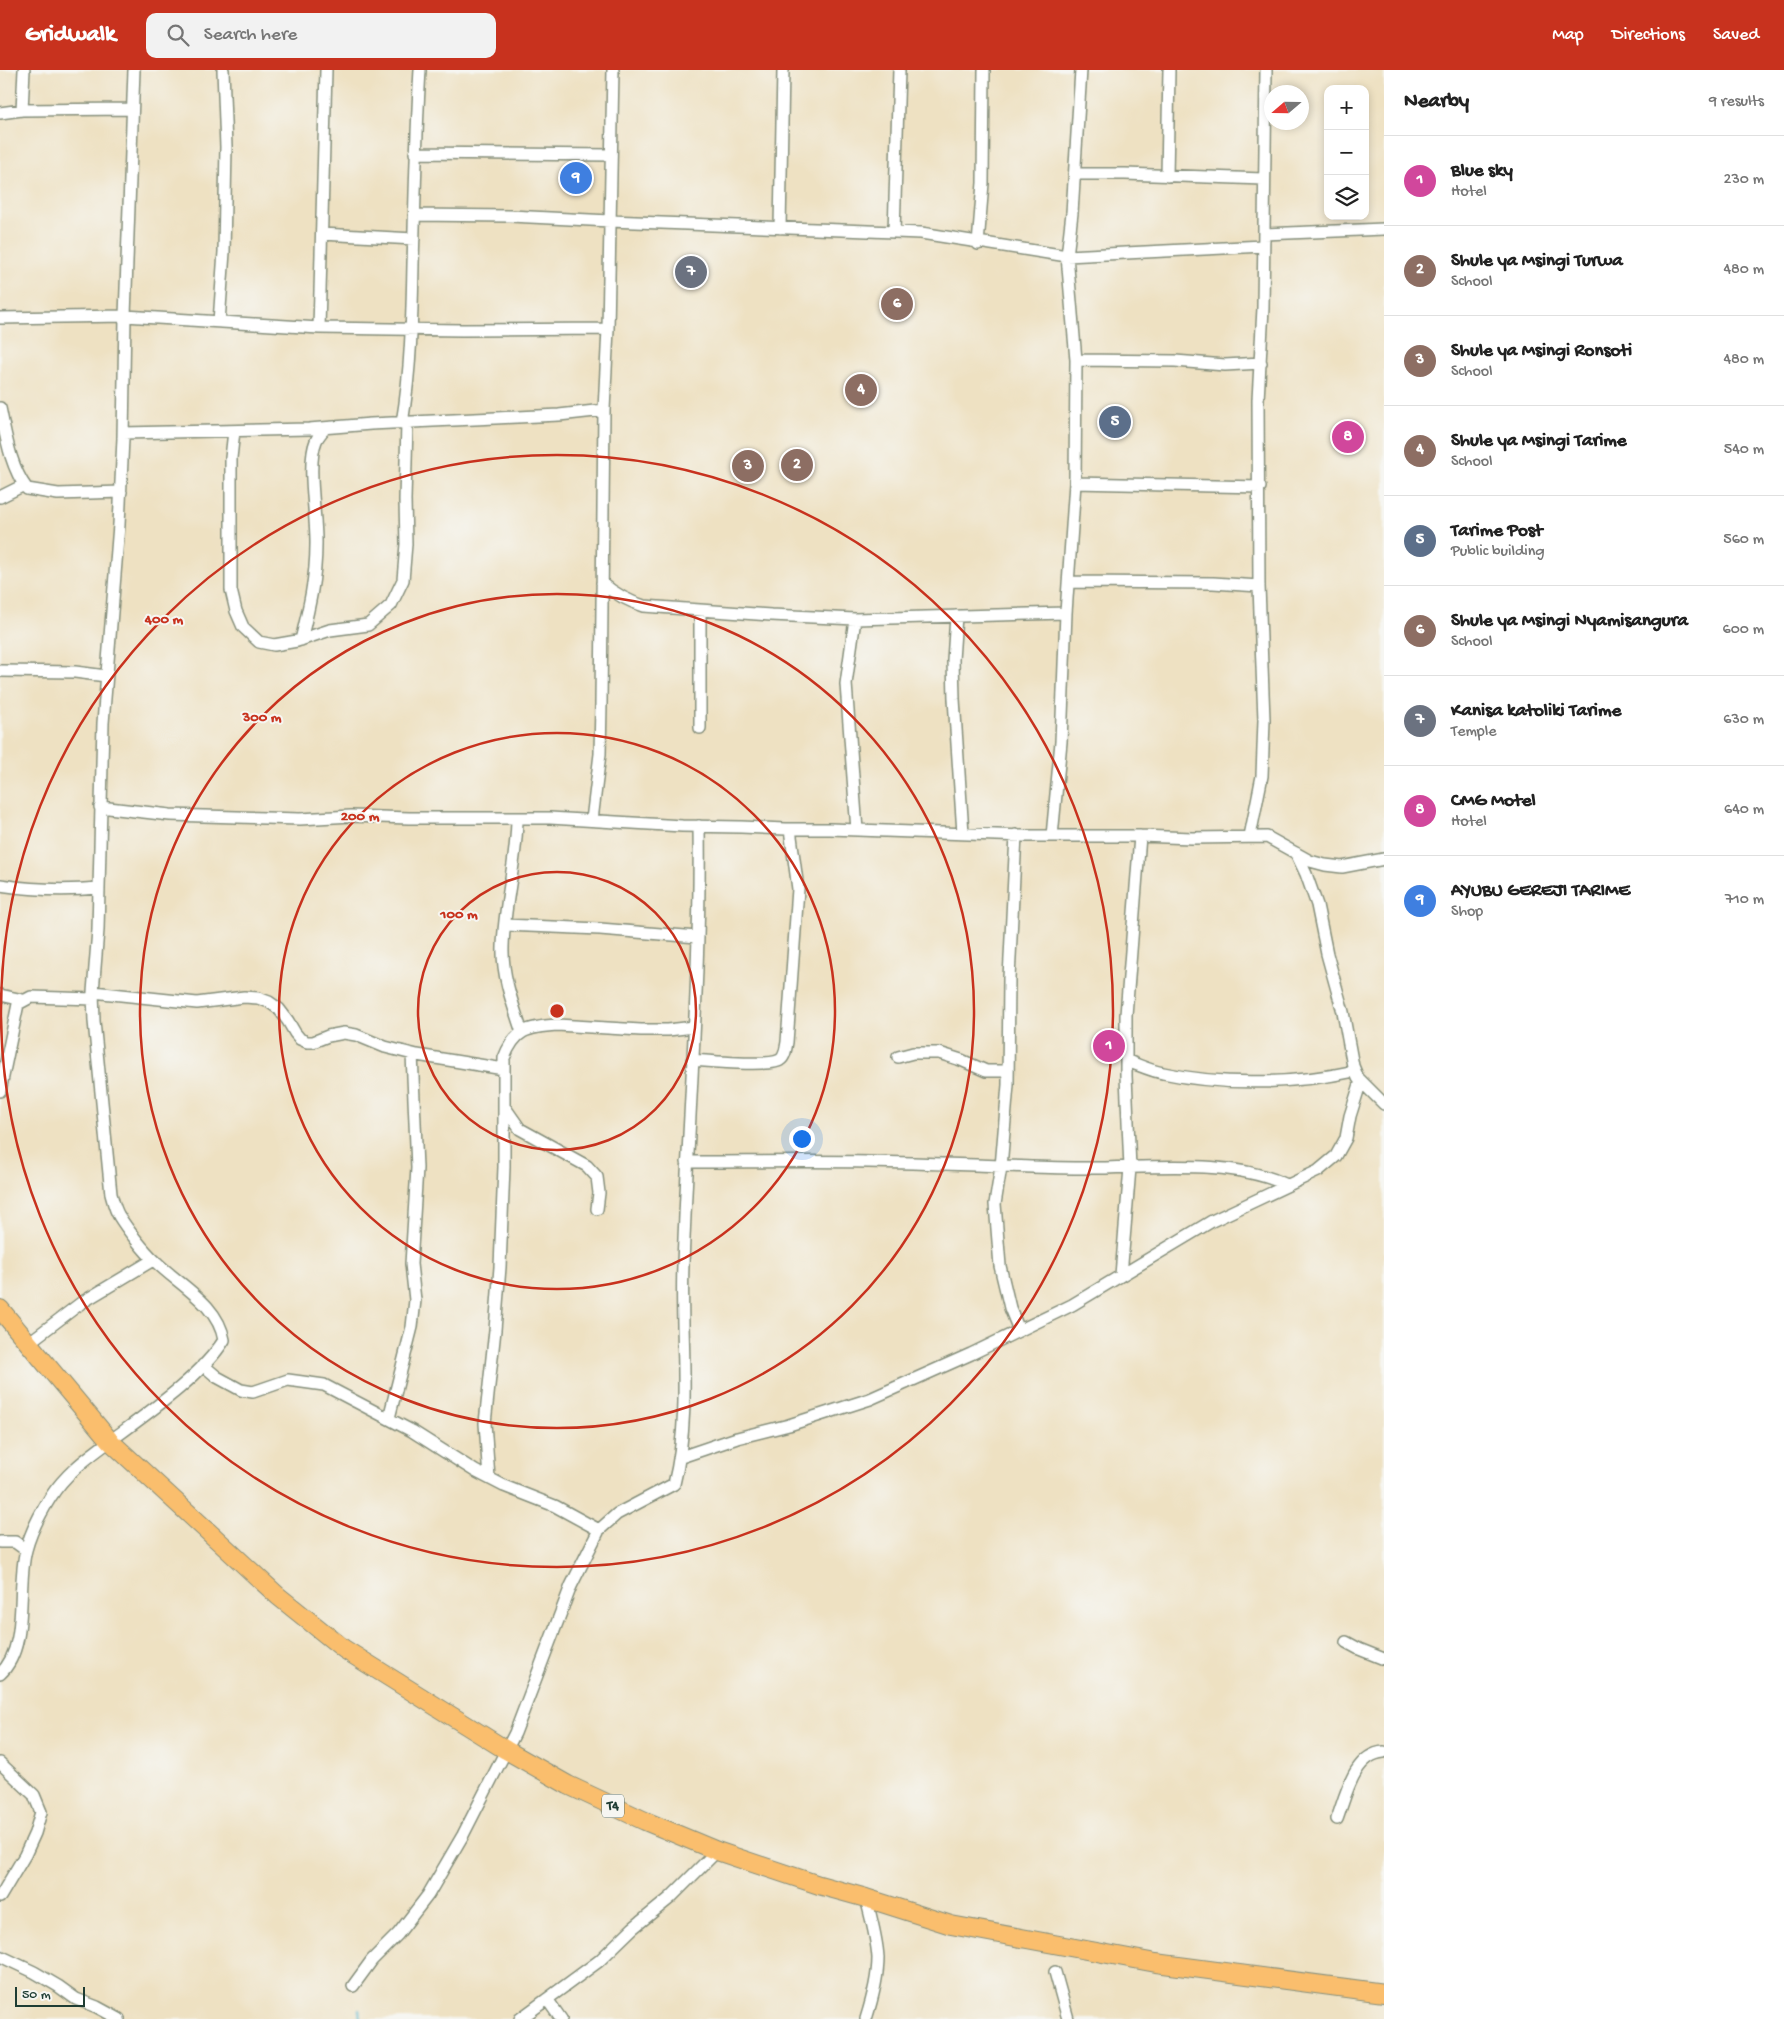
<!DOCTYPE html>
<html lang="en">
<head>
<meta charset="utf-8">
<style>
	body { margin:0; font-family:"Gochi Hand",sans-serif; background:#f2f2f2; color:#222 }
	.controls { position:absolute; right:15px; top:15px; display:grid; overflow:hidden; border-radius:10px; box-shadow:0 2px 8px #0003 }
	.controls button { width:45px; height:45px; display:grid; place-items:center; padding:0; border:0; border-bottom:1px solid #e0e0e0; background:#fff; color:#222; font:25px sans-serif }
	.compass { position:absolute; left:1264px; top:15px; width:45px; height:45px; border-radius:50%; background:#fff; box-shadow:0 2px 8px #0003; rotate:250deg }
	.scale { position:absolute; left:15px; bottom:12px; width:70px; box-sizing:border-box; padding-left:5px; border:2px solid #1f3d34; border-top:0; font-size:14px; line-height:18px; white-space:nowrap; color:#1f3d34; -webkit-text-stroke:4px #f6f6f2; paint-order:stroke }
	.you { position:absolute; left:801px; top:1068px; width:18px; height:18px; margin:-12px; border:4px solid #fff; border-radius:50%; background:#1a73e8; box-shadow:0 0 0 8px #1a73e833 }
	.badge { display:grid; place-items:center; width:32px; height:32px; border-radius:50%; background:#c8321e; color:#fff; font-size:16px; font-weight:700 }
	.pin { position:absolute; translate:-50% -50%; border:2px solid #fff; box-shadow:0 1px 5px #0006 }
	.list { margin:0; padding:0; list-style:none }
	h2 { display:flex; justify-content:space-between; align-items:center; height:65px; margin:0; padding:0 20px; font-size:21px }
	h2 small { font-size:16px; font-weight:400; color:#767676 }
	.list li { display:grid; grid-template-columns:32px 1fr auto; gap:15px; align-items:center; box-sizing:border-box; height:90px; padding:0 20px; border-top:1px solid #e0e0e0 }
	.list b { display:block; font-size:19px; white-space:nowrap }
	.list p { margin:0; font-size:16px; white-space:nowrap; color:#767676 }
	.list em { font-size:16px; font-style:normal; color:#767676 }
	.icon { flex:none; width:28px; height:28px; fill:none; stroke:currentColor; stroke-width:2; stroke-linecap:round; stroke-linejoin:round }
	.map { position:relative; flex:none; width:1384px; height:1949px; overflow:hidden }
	header { display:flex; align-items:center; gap:30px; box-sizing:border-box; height:70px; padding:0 25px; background:#c8321e; color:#fff }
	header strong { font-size:24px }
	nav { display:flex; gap:28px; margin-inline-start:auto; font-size:18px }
	.search { width:350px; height:45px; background:#f2f2f2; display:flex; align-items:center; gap:12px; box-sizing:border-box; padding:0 18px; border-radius:10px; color:#767676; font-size:19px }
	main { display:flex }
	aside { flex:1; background:#fff }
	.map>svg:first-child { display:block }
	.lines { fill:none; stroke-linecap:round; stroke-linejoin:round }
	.stream { stroke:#4bb2c9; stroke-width:2.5 }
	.minor-casing { stroke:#868f7b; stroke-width:14 }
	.trunk-casing { stroke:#868f7b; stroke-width:20 }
	.minor { stroke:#fff; stroke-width:11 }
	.trunk { stroke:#fabe6d; stroke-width:18 }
	.ring { fill:none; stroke:#c8321e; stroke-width:2.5 }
	.labels { text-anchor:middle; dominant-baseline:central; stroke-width:4; stroke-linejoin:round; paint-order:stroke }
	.shield { fill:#f6f6f2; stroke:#60746d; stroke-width:1 }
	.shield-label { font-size:14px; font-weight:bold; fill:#1f3d34 }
	.centre { fill:#c8321e; stroke:#f6f6f2; stroke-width:2.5 }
	.ring-label { font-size:15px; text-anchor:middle; font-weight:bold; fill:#c8321e; stroke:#f6f6f2; stroke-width:4; stroke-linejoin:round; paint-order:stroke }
</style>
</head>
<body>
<header>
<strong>Gridwalk</strong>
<div class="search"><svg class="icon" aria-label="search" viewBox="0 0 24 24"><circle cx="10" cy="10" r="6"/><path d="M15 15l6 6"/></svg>Search here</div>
<nav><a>Map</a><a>Directions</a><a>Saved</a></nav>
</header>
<main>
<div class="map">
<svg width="1384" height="1949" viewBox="0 0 1384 1949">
	<rect width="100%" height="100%" fill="#f6f6f2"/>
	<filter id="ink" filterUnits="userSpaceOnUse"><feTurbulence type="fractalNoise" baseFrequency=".02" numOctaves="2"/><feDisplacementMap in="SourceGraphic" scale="10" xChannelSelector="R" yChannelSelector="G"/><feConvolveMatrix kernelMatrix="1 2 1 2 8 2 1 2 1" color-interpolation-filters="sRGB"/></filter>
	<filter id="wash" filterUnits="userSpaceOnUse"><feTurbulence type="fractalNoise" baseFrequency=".0096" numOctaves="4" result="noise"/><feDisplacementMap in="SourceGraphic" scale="20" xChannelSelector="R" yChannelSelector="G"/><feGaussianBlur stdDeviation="1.12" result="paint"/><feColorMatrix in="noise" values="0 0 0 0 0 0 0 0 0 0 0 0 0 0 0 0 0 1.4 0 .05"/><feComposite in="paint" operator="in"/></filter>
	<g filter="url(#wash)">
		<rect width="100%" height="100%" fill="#eee1c2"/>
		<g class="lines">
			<path class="stream" d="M359 1940 360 1949"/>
		</g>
	</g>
	<g filter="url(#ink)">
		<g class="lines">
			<g class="minor-casing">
				<path id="minor" d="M22 40 24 0
					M0 43 22 40 132 39
					M415 83 611 85
					M1074 104H1125L1263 109
					M1167 106 1169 0
					M414 145 510 146 610 151 921 163 1067 186 1263 176
					M780 158 783 0
					M894 162 899 0
					M322 164 414 169
					M1264 164 1384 159
					M978 174 983 113 984 0
					M0 248 125 246 319 258 462 260 608 259
					M219 252 224 182 226 77 223 0
					M319 258 326 0
					M1076 290 1175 291 1225 295 1261 293
					M0 338C6 366 10 396 27 419L58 424 121 422
					M402 353C411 301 412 247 413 194 415 129 416 65 420 0
					M234 361 231 388V520L236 541 243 557 259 572 274 575 297 571 330 560 368 555 391 535 403 510 406 474 405 430 407 353
					M123 363 309 359 371 354 559 345 604 340
					M1075 413 1260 417
					M0 427 24 415
					M1070 512 1213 513 1259 516
					M602 513C615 524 627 531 644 536L771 545 855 549 1066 543 1075 413 1076 290 1067 186 1072 143 1081 0
					M700 540V658
					M956 546 953 590 954 629 963 763
					M855 549 846 614 857 760
					M301 570C309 538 316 508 316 475 317 446 306 395 316 371 318 366 322 362 325 358
					M0 601 75 602 106 606
					M100 737 170 745 300 749 351 746 409 748H550L682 756 741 757 786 759H830L1026 766H1140L1192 768 1267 767 1310 791 1325 795 1342 797 1384 789
					M517 748C517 791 504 833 503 877 502 906 513 935 522 962
					M592 750 600 684 601 634 604 340 608 259 613 0
					M1016 765 1009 908 1008 1015 1001 1097 995 1134 1000 1196 1010 1238 1019 1260
					M1052 766 1061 672 1066 543
					M1250 766 1262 706 1264 650 1259 516 1258 330 1263 238 1266 0
					M1296 783 1306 804 1317 835 1327 884 1343 942 1353 996 1358 1008 1384 1034
					M0 815C33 820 65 821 99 818
					M505 855 600 859 697 867
					M93 922 197 933 244 927 258 928 269 932 279 939 288 951 295 963 300 969 307 972H313L328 966 344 963 356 965 385 977 417 985 504 999
					M0 925 23 930
					M898 987 913 983H939L961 990 986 1001H1008
					M692 990C708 991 769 997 780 990 785 987 786 978 787 972L798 819 790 759
					M1127 991C1139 995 1151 1001 1163 1003 1223 1016 1296 1014 1355 1001
					M0 1021 18 934 31 927 93 929
					M506 1039 520 1059 587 1096 597 1107 599 1123 597 1139
					M687 1092C748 1092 808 1091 869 1092 940 1093 1010 1097 1081 1098 1145 1099 1229 1087 1287 1115
					M1121 1205 1130 1098 1126 1006V945L1140 766
					M27 1274 81 1233 153 1190
					M203 1295 217 1307 241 1320 253 1322 288 1310 324 1315 412 1361 475 1401 504 1416 555 1436 599 1460
					M389 1348 412 1257 415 1230 411 1194 417 1098 412 984
					M681 1387 737 1368 789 1355 870 1329 971 1284 1072 1235 1212 1151 1318 1101 1336 1086 1346 1068 1350 1046 1361 1011
					M489 1408 485 1353 495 1260 500 1197 504 1097V988C515 960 527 957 557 955L641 960H668L694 957
					M0 1472H15L26 1480
					M1346 1572 1359 1579 1384 1589
					M0 1604C30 1576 16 1517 26 1480 31 1461 40 1444 50 1428 65 1404 87 1388 110 1371 145 1345 202 1306 224 1270 218 1234 180 1216 155 1191 144 1181 127 1159 119 1146 115 1140 113 1131 111 1124L94 951 93 922 98 860 103 653 119 455 123 368 125 246 134 0
					M0 1693 34 1725 41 1742 35 1763 25 1785 0 1827
					M1337 1749C1346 1725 1354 1684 1384 1682
					M0 1886 34 1902 58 1916 76 1929 97 1937 119 1949
					M1055 1902 1068 1949
					M353 1916 372 1890 398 1864 428 1825 463 1765 515 1663 571 1516 599 1460 617 1444 674 1414C692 1343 680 1268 683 1195 688 1049 701 903 699 756
					M547 1929 561 1949
					M520 1949 599 1891 633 1858 670 1828 717 1781
					M866 1949C872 1930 878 1908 878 1888 877 1868 871 1848 866 1828"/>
			</g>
			<g class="trunk-casing">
				<path id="trunk" d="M0 1239 110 1371 278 1526 344 1579 506 1680 568 1715 645 1751 717 1781 819 1815 866 1828 951 1855 1156 1893 1384 1923"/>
			</g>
			<use href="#minor" class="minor"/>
			<use href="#trunk" class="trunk"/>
		</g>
	</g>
	<g class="ring">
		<circle cx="557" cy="941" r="139"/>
		<circle cx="557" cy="941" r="278"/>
		<circle cx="557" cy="941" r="417"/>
		<circle cx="557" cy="941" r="556"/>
	</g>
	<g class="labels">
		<rect class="shield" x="602" y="1724.5" width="22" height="23" rx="4"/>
		<g class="shield-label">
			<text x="613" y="1736">T4</text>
		</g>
	</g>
	<circle cx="557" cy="941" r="8" class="centre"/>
	<g class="ring-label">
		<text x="164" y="553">400 m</text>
		<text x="262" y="651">300 m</text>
		<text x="360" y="750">200 m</text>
		<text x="459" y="848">100 m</text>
	</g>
</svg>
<div class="controls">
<button>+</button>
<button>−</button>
<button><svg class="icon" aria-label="layers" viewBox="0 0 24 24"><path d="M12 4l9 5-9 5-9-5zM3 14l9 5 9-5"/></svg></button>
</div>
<svg class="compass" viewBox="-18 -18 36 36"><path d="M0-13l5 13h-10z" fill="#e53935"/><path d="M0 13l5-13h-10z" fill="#767676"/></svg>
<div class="scale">50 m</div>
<div class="you"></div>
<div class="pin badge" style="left:1109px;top:976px;background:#d1479c">1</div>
<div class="pin badge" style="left:797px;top:395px;background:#8d6e63">2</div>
<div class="pin badge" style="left:748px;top:396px;background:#8d6e63">3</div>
<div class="pin badge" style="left:861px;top:320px;background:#8d6e63">4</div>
<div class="pin badge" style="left:1115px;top:352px;background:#5c6f8a">5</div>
<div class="pin badge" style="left:897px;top:234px;background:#8d6e63">6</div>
<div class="pin badge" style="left:691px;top:202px;background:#6b7280">7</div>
<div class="pin badge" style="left:1348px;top:367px;background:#d1479c">8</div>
<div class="pin badge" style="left:576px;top:108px;background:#3f7fe0">9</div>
</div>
<aside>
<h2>Nearby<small>9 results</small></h2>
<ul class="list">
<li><span class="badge" style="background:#d1479c">1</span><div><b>Blue sky</b><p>Hotel</p></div><em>230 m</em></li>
<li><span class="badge" style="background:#8d6e63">2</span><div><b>Shule ya Msingi Turwa</b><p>School</p></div><em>480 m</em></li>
<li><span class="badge" style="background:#8d6e63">3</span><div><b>Shule ya Msingi Ronsoti</b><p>School</p></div><em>480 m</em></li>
<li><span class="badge" style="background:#8d6e63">4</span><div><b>Shule ya Msingi Tarime</b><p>School</p></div><em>540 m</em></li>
<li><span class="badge" style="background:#5c6f8a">5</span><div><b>Tarime Post</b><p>Public building</p></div><em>560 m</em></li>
<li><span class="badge" style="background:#8d6e63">6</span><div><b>Shule ya Msingi Nyamisangura</b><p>School</p></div><em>600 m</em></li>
<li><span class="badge" style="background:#6b7280">7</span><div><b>Kanisa katoliki Tarime</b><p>Temple</p></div><em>630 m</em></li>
<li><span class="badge" style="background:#d1479c">8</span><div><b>CMG Motel</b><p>Hotel</p></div><em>640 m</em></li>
<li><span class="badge" style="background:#3f7fe0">9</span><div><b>AYUBU GEREJI TARIME</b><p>Shop</p></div><em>710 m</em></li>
</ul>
</aside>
</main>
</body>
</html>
